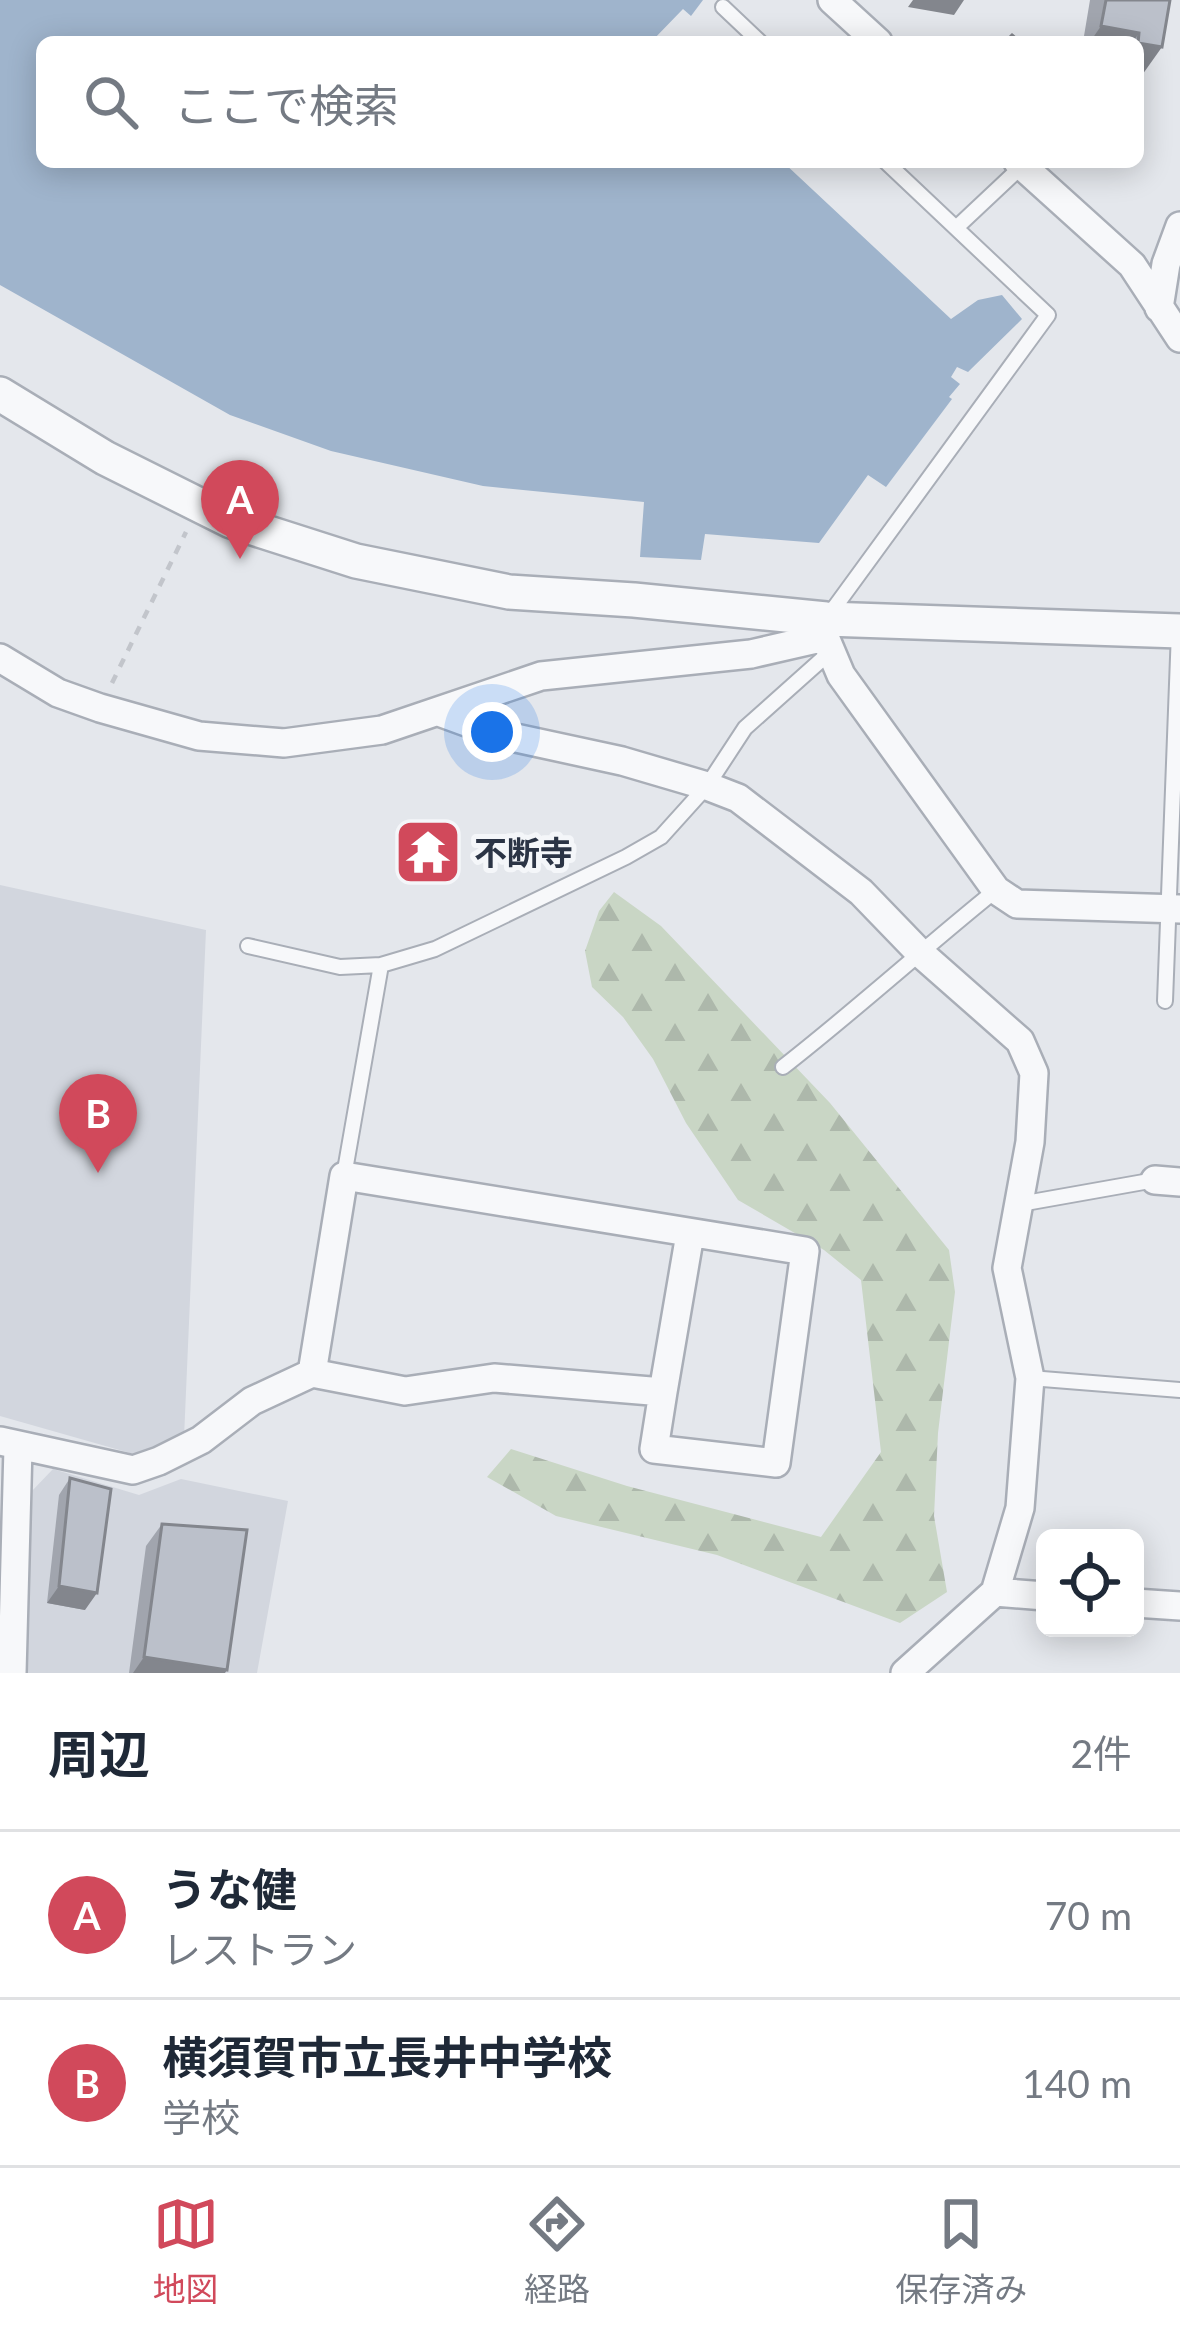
<!DOCTYPE html>
<html lang="ja">
<head>
<meta charset="utf-8">
<style>
	body { margin:0; font-family:Lato,"Noto Sans JP",sans-serif; background:#f2f2f3; color:#1f2937 }
	.controls { position:absolute; right:36px; bottom:36px; display:grid; overflow:hidden; border-radius:18px; box-shadow:0 6px 30px #0003 }
	.controls button { width:108px; height:108px; display:grid; place-items:center; padding:0; border:0; border-bottom:3px solid #e0e1e3; background:#fff; color:#1f2937; font:60px sans-serif }
	.you { position:absolute; left:492px; top:732px; width:42px; height:42px; margin:-30px; border:9px solid #fff; border-radius:50%; background:#1a73e8; box-shadow:0 0 0 18px #1a73e833 }
	.badge { display:grid; place-items:center; width:78px; height:78px; border-radius:50%; background:#d1495b; color:#fff; font-size:39px; font-weight:700 }
	.pin { position:absolute; translate:-50% -99px; filter:drop-shadow(0 3px 6px #0008) }
	.pin::after { content:''; position:absolute; top:63px; width:42px; height:36px; background:inherit; clip-path:polygon(0 0,100% 0,50% 100%) }
	.list { margin:0; padding:0; list-style:none }
	h2 { display:flex; justify-content:space-between; align-items:center; height:156px; margin:0; padding:0 48px; font-size:51px }
	h2 small { font-size:39px; font-weight:400; color:#747a83 }
	.list li { display:grid; grid-template-columns:78px 1fr auto; gap:36px; align-items:center; box-sizing:border-box; height:168px; padding:0 48px; border-top:3px solid #e0e1e3 }
	.list b { display:block; font-size:45px; white-space:nowrap }
	.list p { margin:0; font-size:39px; white-space:nowrap; color:#747a83 }
	.list em { font-size:39px; font-style:normal; color:#747a83 }
	.icon { flex:none; width:66px; height:66px; fill:none; stroke:currentColor; stroke-width:2; stroke-linecap:round; stroke-linejoin:round }
	.map { position:relative; flex:none; width:1180px; height:1673px; overflow:hidden }
	.search { position:absolute; background:#fff; box-shadow:0 6px 30px #0003; left:36px; right:36px; top:36px; height:132px; display:flex; align-items:center; gap:30px; box-sizing:border-box; padding:0 42px; border-radius:18px; color:#747a83; font-size:45px }
	.sheet { height:492px; background:#fff }
	nav { display:flex; justify-content:space-around; align-items:center; box-sizing:border-box; height:168px; border-top:3px solid #e0e1e3; background:#fff; font-size:33px; color:#747a83 }
	nav a { display:grid; justify-items:center; gap:6px }
	nav .on { color:#d1495b }
	.map>svg:first-child { display:block }
	.built { fill:#d2d6de }
	.forest { fill:url(#forest-firs) }
	.water { fill:#9fb4cc }
	.lines { fill:none; stroke-linecap:round; stroke-linejoin:round }
	.service-casing { stroke:#a9aeb7; stroke-width:18 }
	.minor-casing { stroke:#a9aeb7; stroke-width:32 }
	.tertiary-casing { stroke:#a9aeb7; stroke-width:38 }
	.path { stroke:#c2c5cb; stroke-width:4.5; stroke-dasharray:9 9; stroke-linecap:butt }
	.service { stroke:#f7f8fa; stroke-width:14 }
	.minor { stroke:#f7f8fa; stroke-width:27 }
	.tertiary { stroke:#f7f8fa; stroke-width:33 }
	.wall { fill:#a1a5ae }
	.shaded-wall { fill:#83868d }
	.building { fill:#bbc0ca; stroke:#83868d; stroke-width:3 }
	.labels { text-anchor:middle; dominant-baseline:central; stroke-width:10; stroke-linejoin:round; paint-order:stroke }
	.poi-label { font-size:33px; font-weight:bold; fill:#2b3445; stroke:#f4f6f9; text-anchor:start }
</style>
</head>
<body>
<div class="map">
<svg width="1180" height="1673" viewBox="0 0 1180 1673">
	<defs>
		<pattern id="forest-firs" width="22" height="20" patternUnits="userSpaceOnUse" patternTransform="scale(3)"><rect width="22" height="20" fill="#c9d6c5"/><path d="M5 1l3.5 6h-7zM16 11l3.5 6h-7z" fill="#adb8ab"/></pattern>
	</defs>
	<rect width="100%" height="100%" fill="#e4e7ec"/>
	<path class="built" d="M0 885 206 930 184 1438 137 1455 0 1416Z
		M53 1469 139 1495 181 1479 288 1501 257 1673H20L31 1492Z"/>
	<path class="forest" d="M614 892 661 926 830 1103 949 1250 955 1292 938 1433 934 1516 947 1592 900 1623 717 1555 556 1516 487 1477 511 1449 627 1486 821 1537 881 1452 861 1280 824 1250 738 1200 686 1123 653 1059 623 1017 592 987 585 951 599 911Z"/>
	<path class="water" d="M0 0H703L691 16 683 9 651 42H42V162H783L951 319 978 300 1002 295 1022 319 968 372 957 367 951 377 960 384 949 397 952 399 886 487 868 475 819 543 705 534 701 560 640 557 644 502 483 486 331 451 230 415 0 285Z"/>
	<g class="lines">
		<g class="service-casing">
			<path id="service" d="M723 7 760 42
				M956 228 1022 166
				M829 615 1048 315 886 162
				M248 946 340 967 381 965 435 949 626 857 661 837 707 786 745 728 829 653
				M1165 1001 1179 631
				M783 1067C856 1010 924 948 996 890
				M344 1176 381 965
				M1020 1204 1155 1180
				M1030 1378 1180 1390"/>
		</g>
		<g class="minor-casing">
			<path id="minor" d="M832 0 878 42
				M1018 162 1132 265 1180 338
				M1159 308 1166 264 1180 226
				M826 620 825 637 841 675 996 890 1017 904 1180 909
				M0 658 58 693 100 708 199 736 284 743 382 730 541 676 751 654 825 637
				M439 712 502 735 622 761 707 786 738 798 861 892 919 952 1020 1041 1034 1073 1030 1142 1007 1268 1030 1378 1020 1508 995 1592 905 1673
				M1155 1180 1180 1182
				M312 1373 405 1391 494 1378 663 1392 690 1234
				M0 1441 133 1470 159 1461 201 1440 252 1401 312 1373 344 1176 805 1251 776 1463 654 1449 663 1392
				M995 1592 1045 1596
				M1135 1603 1180 1606
				M12 1673 18 1447"/>
		</g>
		<g class="tertiary-casing">
			<path id="tertiary" d="M0 394 105 458 231 521 356 561 509 592 634 600 826 619 1180 631"/>
		</g>
		<path class="path" d="M112 683 186 532"/>
		<use href="#service" class="service"/>
		<use href="#minor" class="minor"/>
		<use href="#tertiary" class="tertiary"/>
	</g>
	<path class="wall" d="M1090 0H1170L1140 78 1138 42H1083Z
		M70 1478 85 1610 47 1603 59 1495Z
		M162 1524 225 1673H129L146 1546Z"/>
	<path class="shaded-wall" d="M913 0H964L954 15 908 7Z
		M1101 26 1139 33 1133 42H1090Z
		M1138 43 1162 47 1140 78 1138 77Z
		M59 1586 97 1593 85 1610 47 1603Z
		M144 1657 227 1670 225 1673H133Z"/>
	<path class="building" d="M1106 0H1170L1162 47 1138 43 1139 33 1101 26Z
		M1012 35 1020 42H1005Z
		M70 1478 111 1489 97 1593 59 1586Z
		M162 1524 247 1530 227 1670 144 1657Z"/>
	<defs>
		<g id="temple-square" transform="scale(3.45)"><rect x="-9" y="-9" width="18" height="18" rx="4" fill="#d1495b" stroke="#f4f6f9"/><path d="M0-6L5-2H3V0L6.5 2.5H4V6H1.5V3h-3V6H-4V2.5H-6.5L-3 0V-2H-5Z" fill="#fff"/></g>
	</defs>
	<g fill-rule="evenodd">
		<use href="#temple-square" x="428" y="852"/>
	</g>
	<g class="labels">
		<g class="poi-label">
			<text x="474" y="852">不断寺</text>
		</g>
	</g>
</svg>
<div class="controls">
<button><svg class="icon" aria-label="locate" viewBox="0 0 24 24"><circle cx="12" cy="12" r="6"/><path d="M12 2v4M12 18v4M2 12h4M18 12h4"/></svg></button>
</div>
<div class="you"></div>
<div class="pin badge" style="left:240px;top:559px">A</div>
<div class="pin badge" style="left:98px;top:1173px">B</div>
<div class="search"><svg class="icon" aria-label="search" viewBox="0 0 24 24"><circle cx="10" cy="10" r="6"/><path d="M15 15l6 6"/></svg>ここで検索</div>
</div>
<section class="sheet">
<h2>周辺<small>2件</small></h2>
<ul class="list">
<li><span class="badge">A</span><div><b>うな健</b><p>レストラン</p></div><em>70 m</em></li>
<li><span class="badge">B</span><div><b>横須賀市立長井中学校</b><p>学校</p></div><em>140 m</em></li>
</ul>
</section>
<nav>
<a class="on"><svg class="icon" aria-label="map" viewBox="0 0 24 24"><path d="M3 6l6-2 6 2 6-2v14l-6 2-6-2-6 2zM9 4v14M15 6v14"/></svg>地図</a>
<a><svg class="icon" aria-label="directions" viewBox="0 0 24 24"><path d="M12 3l9 9-9 9-9-9zM9 14v-3h6M13 9l2 2-2 2"/></svg>経路</a>
<a><svg class="icon" aria-label="saved" viewBox="0 0 24 24"><path d="M7 4h10v16l-5-4-5 4z"/></svg>保存済み</a>
</nav>
</body>
</html>
